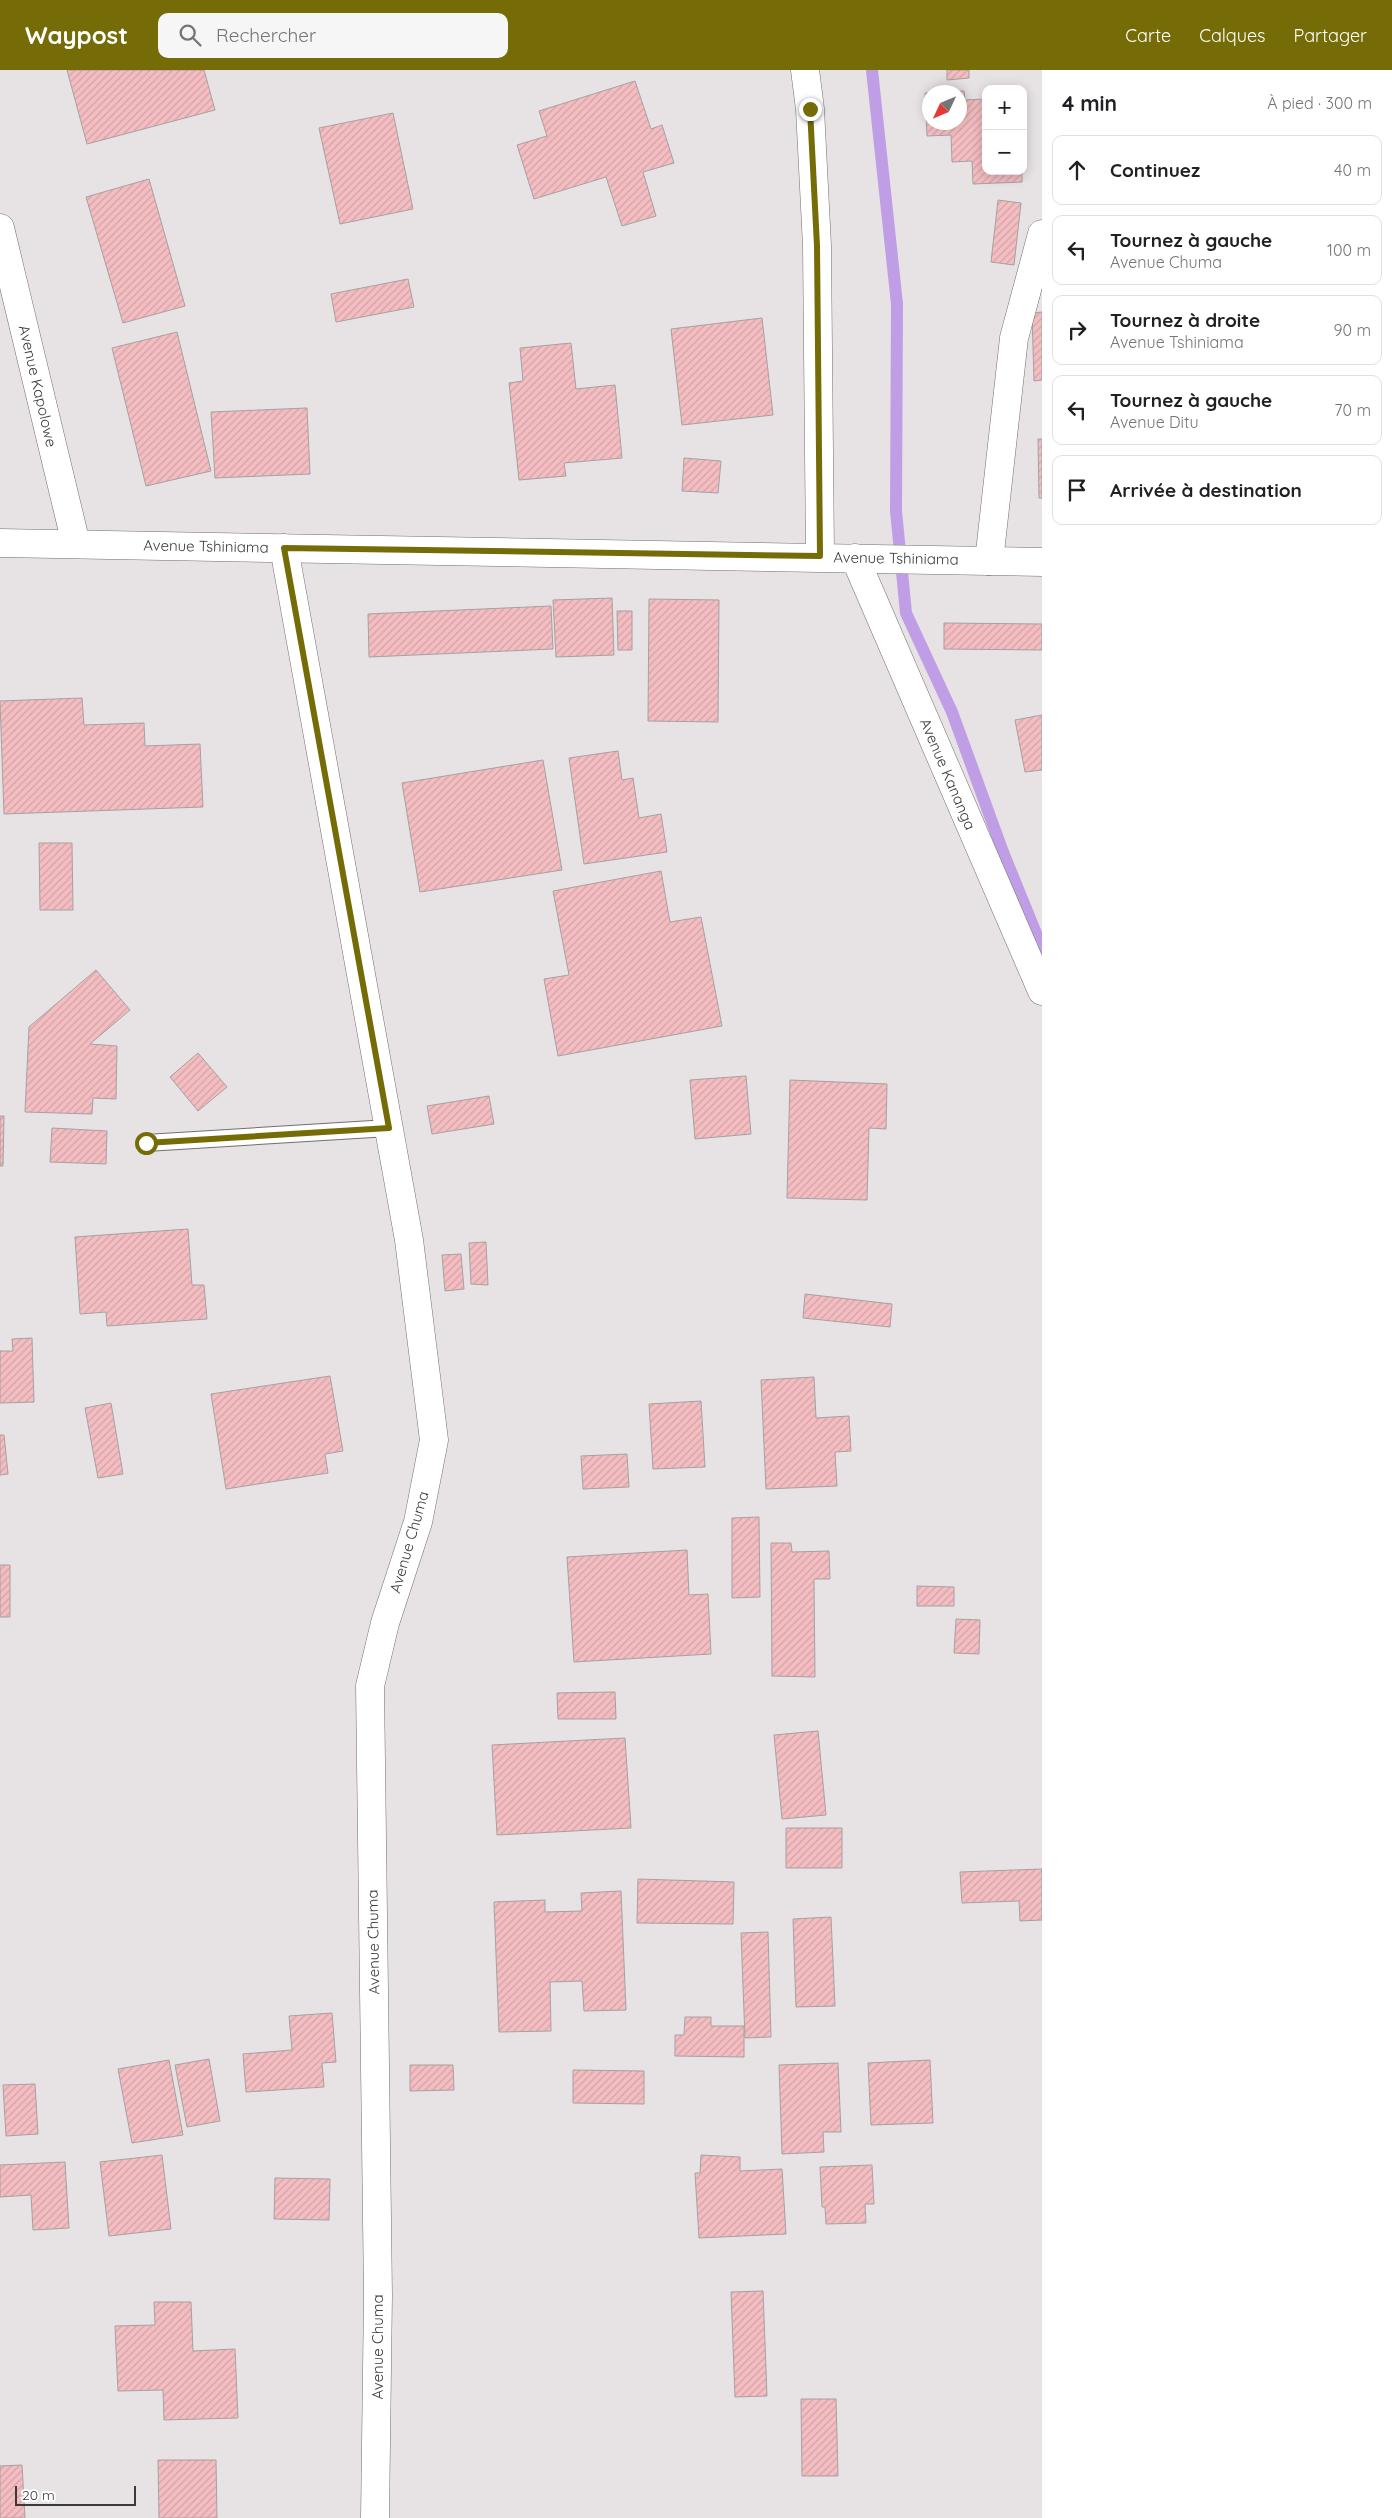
<!DOCTYPE html>
<html lang="fr">
<head>
<meta charset="utf-8">
<style>
	body { margin:0; font-family:Quicksand,sans-serif; background:#f6f6f6; color:#202124 }
	.controls { position:absolute; right:15px; top:15px; display:grid; overflow:hidden; border-radius:10px; box-shadow:0 2px 12px #0003 }
	.controls button { width:45px; height:45px; display:grid; place-items:center; padding:0; border:0; border-bottom:1px solid #e0e0e0; background:#fff; color:#202124; font:25px sans-serif }
	.compass { position:absolute; left:922px; top:15px; width:45px; height:45px; border-radius:50%; background:#fff; box-shadow:0 2px 12px #0003; rotate:226deg }
	.scale { position:absolute; left:15px; bottom:12px; width:121px; box-sizing:border-box; padding-left:5px; border:2px solid #3b393a; border-top:0; font-size:14px; line-height:18px; white-space:nowrap; color:#3b393a; -webkit-text-stroke:4px #fff; paint-order:stroke }
	.stop { position:absolute; width:15px; height:15px; margin:-11px; border:4px solid #756c08; border-radius:50%; background:#fff }
	.stop.end { background:#756c08; border-color:#fff; box-shadow:0 1px 5px #0008 }
	.list { margin:0; padding:0; list-style:none }
	h2 { display:flex; justify-content:space-between; align-items:center; height:65px; margin:0; padding:0 20px; font-size:21px }
	h2 small { font-size:16px; font-weight:400; color:#757577 }
	.list li { display:grid; grid-template-columns:32px 1fr auto; gap:15px; align-items:center; box-sizing:border-box; height:70px; margin:0 10px 10px; padding:0 10px; border:1px solid #e0e0e0; border-radius:10px }
	.list b { display:block; font-size:19px; white-space:nowrap }
	.list p { margin:0; font-size:16px; white-space:nowrap; color:#757577 }
	.list em { font-size:16px; font-style:normal; color:#757577 }
	.icon { flex:none; width:28px; height:28px; fill:none; stroke:currentColor; stroke-width:2; stroke-linecap:round; stroke-linejoin:round }
	.map { position:relative; flex:none; width:1042px; height:2448px; overflow:hidden }
	header { display:flex; align-items:center; gap:30px; box-sizing:border-box; height:70px; padding:0 25px; background:#756c08; color:#fff }
	header strong { font-size:24px }
	nav { display:flex; gap:28px; margin-inline-start:auto; font-size:18px }
	.search { width:350px; height:45px; background:#f6f6f6; display:flex; align-items:center; gap:12px; box-sizing:border-box; padding:0 18px; border-radius:10px; color:#757577; font-size:19px }
	main { display:flex }
	aside { flex:1; background:#fff }
	.map>svg:first-child { display:block }
	.lines { fill:none; stroke-linecap:round; stroke-linejoin:round }
	.stream { stroke:#c09ee6; stroke-width:12 }
	.building { fill:url(#building-hatch); stroke:#a6a1a1 }
	.lane-casing { stroke:#736e70; stroke-width:18 }
	.street-casing { stroke:#736e70; stroke-width:29 }
	.secondary-casing { stroke:#736e70; stroke-width:29 }
	.lane { stroke:#fff; stroke-width:16 }
	.street { stroke:#fff; stroke-width:28 }
	.secondary { stroke:#fff; stroke-width:28 }
	.route { stroke:#756c08; stroke-width:6 }
	.labels { text-anchor:middle; dominant-baseline:central; stroke-width:4.5; stroke-linejoin:round; paint-order:stroke }
	.street-label { font-size:15px; fill:#3b393a; stroke:#fff }
</style>
</head>
<body>
<header>
<strong>Waypost</strong>
<div class="search"><svg class="icon" aria-label="search" viewBox="0 0 24 24"><circle cx="10" cy="10" r="6"/><path d="M15 15l6 6"/></svg>Rechercher</div>
<nav><a>Carte</a><a>Calques</a><a>Partager</a></nav>
</header>
<main>
<div class="map">
<svg width="1042" height="2448" viewBox="0 0 1042 2448">
	<defs>
		<pattern id="building-hatch" width="6" height="6" patternUnits="userSpaceOnUse" patternTransform="scale(1.25)"><rect width="6" height="6" fill="#f4bdc1"/><path d="M-1 1l2-2M0 6l6-6M5 7l2-2" fill="none" stroke="#d2a3a7"/></pattern>
	</defs>
	<rect width="100%" height="100%" fill="#e7e2e4"/>
	<g class="lines">
		<path class="stream" d="M872 0 897 234 896 441 906 543 952 642 1003 782 1042 878"/>
	</g>
	<path class="building" d="M67 0H204L215 40 87 74Z
		M947 0H969V8L947 10Z
		M635 11 651 59 662 55 674 93 643 102 656 146 622 156 606 107 534 129 517 75 547 66 539 41Z
		M964 21 965 30 986 29V101H1022V112L973 114 972 91 952 92 951 65 927 66 925 23H929V52H959V22H936Z
		M393 43 413 139 340 154 319 58Z
		M149 109 185 236 123 253 86 127Z
		M998 130 1021 133 1014 195 991 192Z
		M408 209 414 237 336 252 331 224Z
		M1042 242V310L1034 311 1032 243Z
		M762 248 773 345 682 355 671 259Z
		M177 262 211 401 146 416 112 278Z
		M571 273 576 319 615 315 622 388 564 393 566 406 519 410 509 313 523 311 520 278Z
		M307 338 310 404 215 408 211 342Z
		M1038 369H1042V428H1039Z
		M684 388 721 391 718 423 682 421Z
		M612 528 614 585 556 587 553 530Z
		M649 529 719 530 718 652 648 651Z
		M551 536 553 579 369 587 368 544Z
		M617 541H632V580H618Z
		M944 553 1042 554V580L944 579Z
		M82 628 84 655 144 653 145 676 200 674 203 737 4 744 0 631Z
		M1042 645V700L1025 702 1015 650Z
		M618 681 622 710 633 708 639 748 661 744 667 782 584 794 569 688Z
		M543 690 562 800 420 822 402 713Z
		M39 773H72L73 840H40Z
		M661 801 670 852 701 847 722 956 558 986 544 909 569 905 553 821Z
		M96 900 130 940 90 974 117 976 116 1029 93 1028 92 1044 25 1042 29 957Z
		M198 983 227 1017 198 1041 170 1007Z
		M746 1006 751 1064 695 1069 690 1010Z
		M790 1010 887 1014 886 1059 869 1058 867 1130 787 1128Z
		M489 1026 494 1054 432 1064 427 1036Z
		M0 1046H4L3 1096H0Z
		M52 1058 107 1061 106 1094 50 1092Z
		M188 1159 192 1215H204L207 1249 107 1256 106 1242 80 1244 75 1167Z
		M486 1172 488 1215 471 1214 469 1173Z
		M461 1184 464 1219 445 1221 442 1185Z
		M805 1224 892 1234 890 1257 803 1248Z
		M32 1268 34 1332 0 1333V1281H13L12 1269Z
		M330 1306 343 1381 325 1384 328 1403 226 1419 211 1324Z
		M814 1307 816 1348 849 1346 851 1381 835 1382 837 1416 766 1419 761 1310Z
		M701 1331 705 1397 653 1399 649 1334Z
		M111 1333 123 1404 98 1408 85 1338Z
		M0 1365H4L8 1404 0 1405Z
		M627 1384 629 1417 583 1419 581 1386Z
		M759 1447 760 1527 732 1528V1448Z
		M771 1473H791L792 1482 829 1481 830 1509H814L815 1607 772 1606Z
		M687 1480 689 1525 708 1524 711 1584 574 1592 567 1487Z
		M0 1495H10V1547H0Z
		M917 1516 954 1517V1536H917Z
		M956 1549 980 1550 979 1584 954 1583Z
		M615 1622 616 1649H558L557 1623Z
		M818 1661 826 1745 782 1749 774 1665Z
		M625 1668 631 1758 497 1765 492 1675Z
		M786 1758H842V1798H786Z
		M1042 1799V1850L1020 1851 1019 1831 962 1833 960 1802Z
		M638 1809 734 1812 733 1854 637 1853Z
		M621 1821 626 1940 584 1941 582 1911 550 1912 551 1961 499 1962 494 1832 545 1830V1842L582 1841 581 1823Z
		M831 1847 835 1936 796 1937 793 1849Z
		M768 1862 771 1967 745 1968 741 1863Z
		M332 1943 336 1992 322 1993 324 2017 246 2022 243 1984 292 1980 289 1946Z
		M685 1947H711V1956H744V1987L675 1986V1965H684Z
		M209 1989 220 2051 187 2057 175 1995Z
		M169 1990 183 2065 132 2073 118 1999Z
		M930 1990 933 2053 871 2055 868 1993Z
		M838 1993 841 2062H823L824 2082 782 2084 779 1995Z
		M410 1995H453L454 2020 410 2021Z
		M573 2000 644 2001V2034L573 2033Z
		M35 2014 38 2064 6 2066 3 2015Z
		M162 2085 171 2159 109 2166 100 2092Z
		M701 2085 740 2087V2101L782 2099 786 2164 699 2168 695 2103H700Z
		M65 2092 69 2158 33 2160 31 2125 0 2127V2095Z
		M872 2095 874 2134H865L866 2153 826 2154 825 2137H822L820 2097Z
		M275 2108 330 2109 329 2150 274 2149Z
		M763 2221 767 2326 735 2327 731 2222Z
		M154 2232H191L193 2281 235 2279 238 2348 164 2350 163 2320 118 2321 115 2256 155 2255Z
		M801 2329H836L838 2406H802Z
		M158 2390H216L217 2448H159Z
		M22 2395 25 2448H0V2396Z"/>
	<g class="lines">
		<g class="lane-casing">
			<path id="lane" d="M146 1073 389 1058"/>
		</g>
		<g class="street-casing">
			<path id="street" d="M805 0 810 39 817 176 820 486
				M0 158 76 474
				M284 478 409 1170 434 1370 418 1452 385 1553 370 1616 378 2225 375 2448
				M855 488 1042 921
				M989 491 1014 268 1042 164"/>
		</g>
		<g class="secondary-casing">
			<path id="secondary" d="M0 473 1042 492"/>
		</g>
		<use href="#lane" class="lane"/>
		<use href="#street" class="street"/>
		<use href="#secondary" class="secondary"/>
	</g>
	<g class="lines">
		<path class="route" d="M146 1073 389 1058 284 478 820 486 817 176 810 39"/>
	</g>
	<g class="labels">
		<g class="street-label">
			<text transform="translate(38 316) rotate(77)">Avenue Kapolowe</text>
			<text transform="translate(206 476) rotate(1)">Avenue Tshiniama</text>
			<text transform="translate(896 488) rotate(1)">Avenue Tshiniama</text>
			<text transform="translate(948 704) rotate(67)">Avenue Kananga</text>
			<text transform="translate(409 1472) rotate(-74)">Avenue Chuma</text>
			<text transform="translate(373 1872) rotate(-91)">Avenue Chuma</text>
			<text transform="translate(377 2277) rotate(-90)">Avenue Chuma</text>
		</g>
	</g>
</svg>
<div class="controls">
<button>+</button>
<button>−</button>
</div>
<svg class="compass" viewBox="-18 -18 36 36"><path d="M0-13l5 13h-10z" fill="#e53935"/><path d="M0 13l5-13h-10z" fill="#757577"/></svg>
<div class="scale">20 m</div>
<div class="stop" style="left:146px;top:1073px"></div>
<div class="stop end" style="left:810px;top:39px"></div>
</div>
<aside>
<h2>4 min<small>À pied · 300 m</small></h2>
<ul class="list">
<li><svg class="icon" aria-label="ahead" viewBox="0 0 24 24"><path d="M12 20V5M6 11l6-6 6 6"/></svg><div><b>Continuez</b></div><em>40 m</em></li>
<li><svg class="icon" aria-label="left" viewBox="0 0 24 24"><path d="M17 20v-9H6M10 6l-5 5 5 5"/></svg><div><b>Tournez à gauche</b><p>Avenue Chuma</p></div><em>100 m</em></li>
<li><svg class="icon" aria-label="right" viewBox="0 0 24 24"><path d="M7 20v-9h11M14 6l5 5-5 5"/></svg><div><b>Tournez à droite</b><p>Avenue Tshiniama</p></div><em>90 m</em></li>
<li><svg class="icon" aria-label="left" viewBox="0 0 24 24"><path d="M17 20v-9H6M10 6l-5 5 5 5"/></svg><div><b>Tournez à gauche</b><p>Avenue Ditu</p></div><em>70 m</em></li>
<li><svg class="icon" aria-label="arrive" viewBox="0 0 24 24"><path d="M6 21V4h12l-3 4 3 4H6"/></svg><div><b>Arrivée à destination</b></div></li>
</ul>
</aside>
</main>
</body>
</html>
